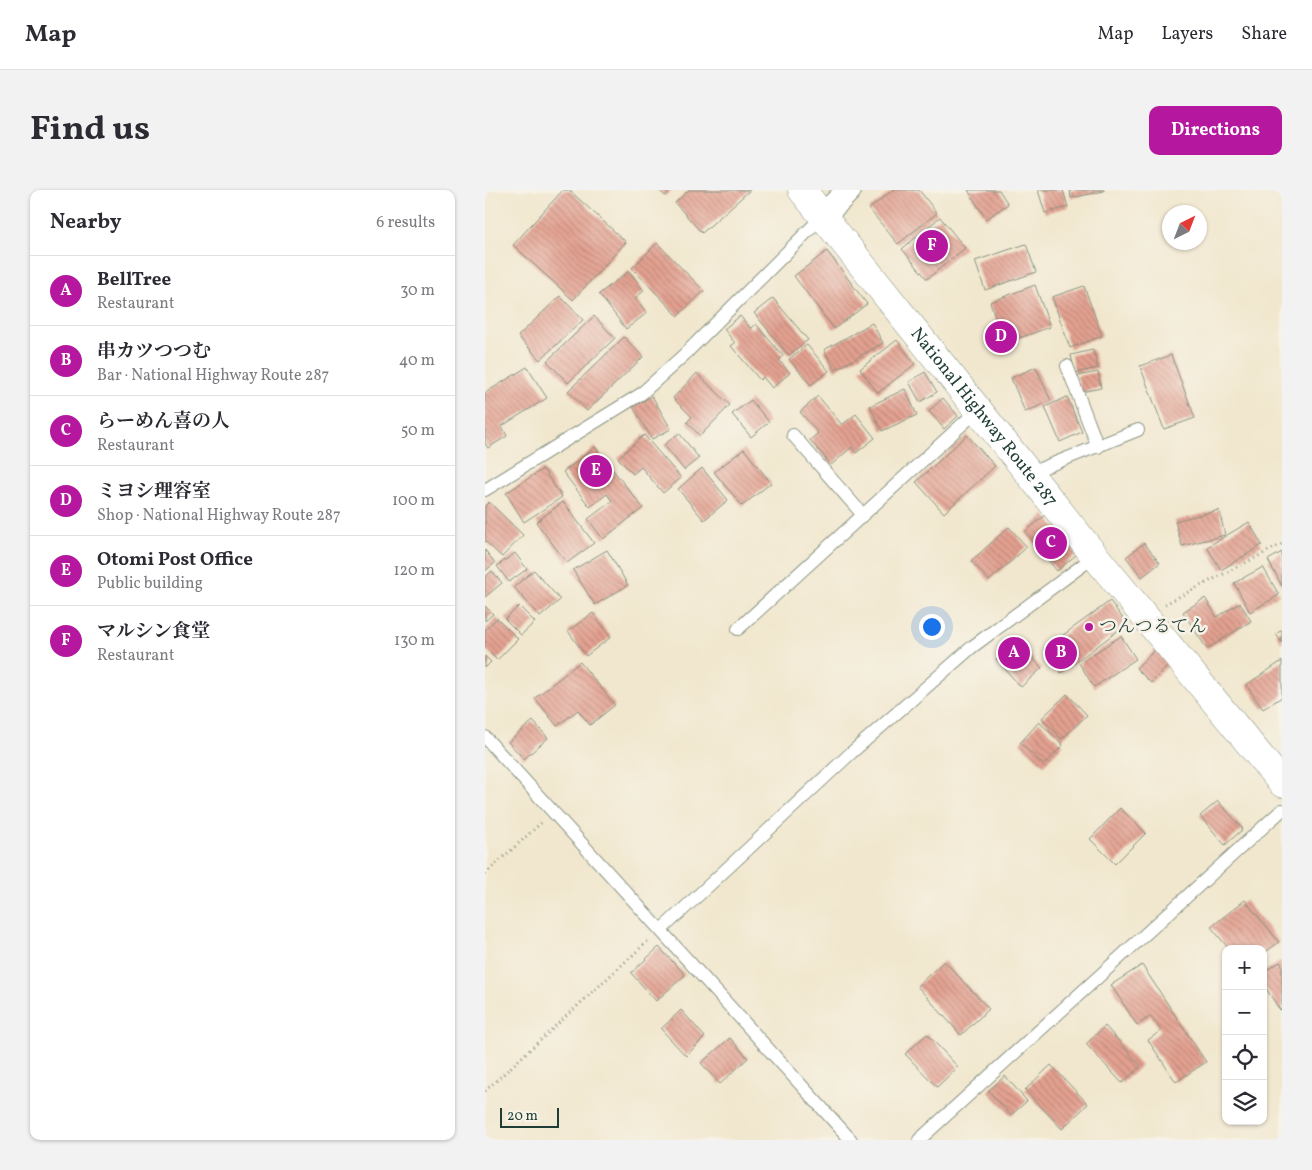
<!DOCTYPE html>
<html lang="en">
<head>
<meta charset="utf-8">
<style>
	body { margin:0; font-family:Vollkorn,"Noto Serif JP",serif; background:#f2f2f3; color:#2b2b33 }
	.controls { position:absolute; right:15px; bottom:15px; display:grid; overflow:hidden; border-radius:10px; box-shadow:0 1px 4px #0004 }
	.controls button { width:45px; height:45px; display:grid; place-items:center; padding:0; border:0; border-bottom:1px solid #e1e1e2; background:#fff; color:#2b2b33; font:25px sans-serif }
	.compass { position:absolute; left:677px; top:15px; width:45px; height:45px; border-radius:50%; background:#fff; box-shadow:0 1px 4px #0004; rotate:42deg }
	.scale { position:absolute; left:15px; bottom:12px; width:59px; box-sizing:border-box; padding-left:5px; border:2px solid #1f3d34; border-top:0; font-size:14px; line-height:18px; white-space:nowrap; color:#1f3d34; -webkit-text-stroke:4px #f7f3e8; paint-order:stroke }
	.you { position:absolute; left:446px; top:436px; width:18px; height:18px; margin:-12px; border:4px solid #fff; border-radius:50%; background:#1a73e8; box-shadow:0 0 0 8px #1a73e833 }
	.badge { display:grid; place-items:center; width:32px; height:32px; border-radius:50%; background:#b5179e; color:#fff; font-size:16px; font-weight:700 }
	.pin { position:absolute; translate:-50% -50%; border:2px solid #fff; box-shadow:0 1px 5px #0006 }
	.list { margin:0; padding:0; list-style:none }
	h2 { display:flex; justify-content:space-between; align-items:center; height:65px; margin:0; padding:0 20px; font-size:21px }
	h2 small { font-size:16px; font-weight:400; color:#7c7c81 }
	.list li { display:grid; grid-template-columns:32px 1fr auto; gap:15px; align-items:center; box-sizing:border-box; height:70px; padding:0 20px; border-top:1px solid #e1e1e2 }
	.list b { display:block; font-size:19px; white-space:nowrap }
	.list p { margin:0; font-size:16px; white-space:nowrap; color:#7c7c81 }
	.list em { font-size:16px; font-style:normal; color:#7c7c81 }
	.icon { flex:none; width:28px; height:28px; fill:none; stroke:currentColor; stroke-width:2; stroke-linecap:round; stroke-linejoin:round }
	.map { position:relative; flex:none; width:797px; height:950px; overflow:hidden; border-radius:10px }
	header { display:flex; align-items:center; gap:30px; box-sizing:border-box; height:70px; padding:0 25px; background:#fff; border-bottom:1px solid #e1e1e2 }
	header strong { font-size:24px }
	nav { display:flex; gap:28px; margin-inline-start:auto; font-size:18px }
	.intro { display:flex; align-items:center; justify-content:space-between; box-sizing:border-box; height:120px; padding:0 30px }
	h1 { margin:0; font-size:35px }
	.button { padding:12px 22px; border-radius:10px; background:#b5179e; color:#fff; font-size:18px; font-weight:700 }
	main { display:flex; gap:30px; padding:0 30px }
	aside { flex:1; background:#fff; border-radius:10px; box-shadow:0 1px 4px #0004 }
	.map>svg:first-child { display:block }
	.building { fill:url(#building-back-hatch) }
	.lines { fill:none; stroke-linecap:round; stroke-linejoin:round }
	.service-casing { stroke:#889281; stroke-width:14 }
	.minor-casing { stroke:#889281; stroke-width:26 }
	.trunk-casing { stroke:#889281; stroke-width:29 }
	.path { stroke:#889281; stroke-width:3; stroke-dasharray:1 4; stroke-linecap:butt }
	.service { stroke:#fff; stroke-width:12 }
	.minor { stroke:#fff; stroke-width:24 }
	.trunk { stroke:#fff; stroke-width:28 }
	.poi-dot { fill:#b5179e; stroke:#f7f3e8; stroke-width:2 }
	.labels { text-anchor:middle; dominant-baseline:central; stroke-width:5; stroke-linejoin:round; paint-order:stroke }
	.street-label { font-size:18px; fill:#1f3d34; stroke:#f7f3e8 }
	.poi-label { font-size:18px; fill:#1f3d34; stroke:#f7f3e8; text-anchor:start }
</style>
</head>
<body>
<header>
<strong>Map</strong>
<nav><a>Map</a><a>Layers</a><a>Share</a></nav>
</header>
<div class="intro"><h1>Find us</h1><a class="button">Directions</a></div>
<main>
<aside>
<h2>Nearby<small>6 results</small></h2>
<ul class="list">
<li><span class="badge">A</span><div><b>BellTree</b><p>Restaurant</p></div><em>30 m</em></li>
<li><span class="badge">B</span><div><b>串カツつつむ</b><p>Bar · National Highway Route 287</p></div><em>40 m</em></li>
<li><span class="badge">C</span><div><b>らーめん喜の人</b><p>Restaurant</p></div><em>50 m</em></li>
<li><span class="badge">D</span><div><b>ミヨシ理容室</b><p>Shop · National Highway Route 287</p></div><em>100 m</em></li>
<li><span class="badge">E</span><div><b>Otomi Post Office</b><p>Public building</p></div><em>120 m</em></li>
<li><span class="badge">F</span><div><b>マルシン食堂</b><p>Restaurant</p></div><em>130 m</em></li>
</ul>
</aside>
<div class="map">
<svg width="797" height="950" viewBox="0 0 797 950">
	<defs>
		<pattern id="building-back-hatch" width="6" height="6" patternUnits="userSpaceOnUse" patternTransform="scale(1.25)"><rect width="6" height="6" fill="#e4a191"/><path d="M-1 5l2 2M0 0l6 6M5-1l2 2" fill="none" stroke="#b88477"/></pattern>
	</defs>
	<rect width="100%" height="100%" fill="#f7f3e8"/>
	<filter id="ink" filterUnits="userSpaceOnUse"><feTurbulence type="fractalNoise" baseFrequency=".02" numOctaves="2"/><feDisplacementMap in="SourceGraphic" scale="10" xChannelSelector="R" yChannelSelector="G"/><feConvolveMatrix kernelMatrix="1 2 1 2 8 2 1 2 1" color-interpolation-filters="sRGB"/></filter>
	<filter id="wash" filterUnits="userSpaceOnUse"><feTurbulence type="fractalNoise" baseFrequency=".0096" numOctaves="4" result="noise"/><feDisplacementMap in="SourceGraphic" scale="20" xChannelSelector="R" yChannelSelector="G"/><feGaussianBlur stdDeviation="1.12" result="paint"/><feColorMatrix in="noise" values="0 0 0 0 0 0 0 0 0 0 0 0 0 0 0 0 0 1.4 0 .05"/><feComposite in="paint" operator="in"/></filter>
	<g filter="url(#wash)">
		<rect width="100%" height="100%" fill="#f1e7ce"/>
		<g id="blocks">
			<path class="building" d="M78 0H84L141 52 88 110 28 55Z
				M174 0H187L180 6Z
				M204 0H265L217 43 190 13Z
				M408 0H434L452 23 413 54 384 19Z
				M483 0H514L523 14 501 29Z
				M553 0H578L583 17 560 23Z
				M585 0H619V1L586 8Z
				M455 27 480 58 442 89 417 59Z
				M172 53 219 101 193 126 147 78Z
				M541 54 551 82 500 100 490 71Z
				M342 61 382 114 349 139 309 86Z
				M144 81 159 101 150 108 162 123 141 139 114 104Z
				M550 95 565 137 526 151 519 132 513 134 505 112Z
				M599 96 617 146 585 158 567 107Z
				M75 106 98 130 55 170 33 146Z
				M288 108 323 150 304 165 269 123Z
				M109 126 130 148 83 193 62 171Z
				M255 126 266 139 271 134 298 166 294 170 305 183 287 198 278 187 275 190 246 156 250 153 239 139Z
				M387 133 398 153 350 180 339 160Z
				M139 147 158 167 102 221 83 201Z
				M412 150 430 174 393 203 375 179Z
				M322 155 344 181 326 195 304 169Z
				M608 160 613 178 590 183 586 165Z
				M686 165 710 228 679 239 655 176Z
				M42 177 62 208 17 236 22 246 3 258 0 254V203Z
				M551 177 566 211 540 222 526 188Z
				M440 182 452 202 435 212 424 192Z
				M613 182 616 198 596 202 592 186Z
				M212 183 245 215 215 246 202 232 207 227 188 208Z
				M420 199 432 225 397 241 385 216Z
				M167 206 186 239 167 249 148 217Z
				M333 206 357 235 371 224 390 248 371 263 367 257 346 275 325 250 333 243 315 222Z
				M582 207 597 242 575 252 560 217Z
				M458 208 473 226 459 239 444 221Z
				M266 210 284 232 266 247 247 224Z
				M194 243 214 268 199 280 179 255Z
				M159 245 196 288 178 303 156 277 148 284 133 268Z
				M482 245 510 276 459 323 431 292Z
				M110 257 158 318 118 349 103 329 127 311 122 304 105 317 78 282Z
				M259 259 286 293 257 316 229 282Z
				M217 278 243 310 219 330 193 299Z
				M58 279 77 307 39 332 21 303Z
				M4 312 38 345 17 367 0 351V316Z
				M78 312 109 353 82 373 51 332Z
				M734 320 740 345 697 356 690 331Z
				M560 325 592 364 572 381 540 342Z
				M764 332 777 355 736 380 722 357Z
				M524 337 542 357 504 391 486 371Z
				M659 353 675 373 657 387 641 367Z
				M0 360 10 373 0 381Z
				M122 360 143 395 110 415 88 380Z
				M797 362V396L783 370Z
				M30 363 42 379 24 392 12 376Z
				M778 377 794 405 765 422 749 393Z
				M49 380 75 410 55 427 29 397Z
				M7 381 17 393 0 407V387Z
				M720 408 732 427 755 413 766 431 722 459 698 422Z
				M625 411 642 434 576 483 559 459Z
				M0 416 8 424 0 431Z
				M34 416 50 432 36 445 20 429Z
				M108 423 126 447 101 466 83 441Z
				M12 428 33 449 12 470 0 458V440Z
				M797 440V453L791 444Z
				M636 446 651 469 609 497 594 473Z
				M531 450 557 478 536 497 511 469Z
				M671 459 685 474 666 493 651 478Z
				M0 466 6 472 0 478Z
				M797 471V507L778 519 761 495Z
				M95 472 130 515 105 535 93 520 72 536 50 508Z
				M582 504 602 525 577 549 557 528Z
				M48 531 63 548 39 569 23 552Z
				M554 532 578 555 559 575 535 553Z
				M733 611 758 639 740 655 715 626Z
				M635 618 661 643 630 674 605 649Z
				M760 710 794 752 778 764V759H744L726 737Z
				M174 757 200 785 171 811 146 783Z
				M459 771 504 819 476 845 432 796Z
				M795 772 797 775V819L795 820 778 794V782Z
				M657 775 721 872 691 892 663 850 676 841 666 826 652 835 626 795Z
				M196 820 220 847 201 866 176 839Z
				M620 836 656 876 637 893 601 854Z
				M442 844 473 877 452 897 420 864Z
				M245 848 263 868 235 894 216 873Z
				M566 875 603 914 577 939 540 900Z
				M520 886 542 911 526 925 503 901Z"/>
		</g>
	</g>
	<g filter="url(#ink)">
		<use href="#blocks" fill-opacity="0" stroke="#889281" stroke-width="1"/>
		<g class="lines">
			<g class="service-casing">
				<path id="service" d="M582 176 613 257
					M308 245 378 325
					M545 283 653 240
					M0 300 156 204 200 164 338 26
					M253 439 493 220
					M0 547 366 950
					M176 740 366 563 487 457 610 366
					M434 950 797 620"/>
			</g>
			<g class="minor-casing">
				<path id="minor" d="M338 26 364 0"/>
			</g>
			<g class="trunk-casing">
				<g id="trunk">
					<path id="s1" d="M317 0 610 366 797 593"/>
				</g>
			</g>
			<path class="path" d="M680 414 797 354
				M0 684 57 632
				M0 901 164 750"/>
			<use href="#service" class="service"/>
			<use href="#minor" class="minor"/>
			<use href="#trunk" class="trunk"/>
		</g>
	</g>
	<circle class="poi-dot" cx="604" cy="437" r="5"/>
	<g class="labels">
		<g class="street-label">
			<text stroke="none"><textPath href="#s1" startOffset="291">National Highway Route 287</textPath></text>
		</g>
		<g class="poi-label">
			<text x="614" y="437">つんつるてん</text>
		</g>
	</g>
</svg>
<div class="controls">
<button>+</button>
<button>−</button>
<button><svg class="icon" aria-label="locate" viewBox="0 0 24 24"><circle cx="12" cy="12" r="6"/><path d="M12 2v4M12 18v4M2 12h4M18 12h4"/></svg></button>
<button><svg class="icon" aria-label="layers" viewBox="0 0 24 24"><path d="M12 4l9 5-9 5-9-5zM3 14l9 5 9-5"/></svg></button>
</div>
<svg class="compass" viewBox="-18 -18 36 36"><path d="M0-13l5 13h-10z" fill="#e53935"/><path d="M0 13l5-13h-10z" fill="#7c7c81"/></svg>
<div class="scale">20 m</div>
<div class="you"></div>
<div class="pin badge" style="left:529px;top:463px">A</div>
<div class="pin badge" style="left:576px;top:463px">B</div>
<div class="pin badge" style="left:566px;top:353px">C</div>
<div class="pin badge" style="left:516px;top:147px">D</div>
<div class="pin badge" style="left:111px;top:281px">E</div>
<div class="pin badge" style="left:447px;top:56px">F</div>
</div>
</main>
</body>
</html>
